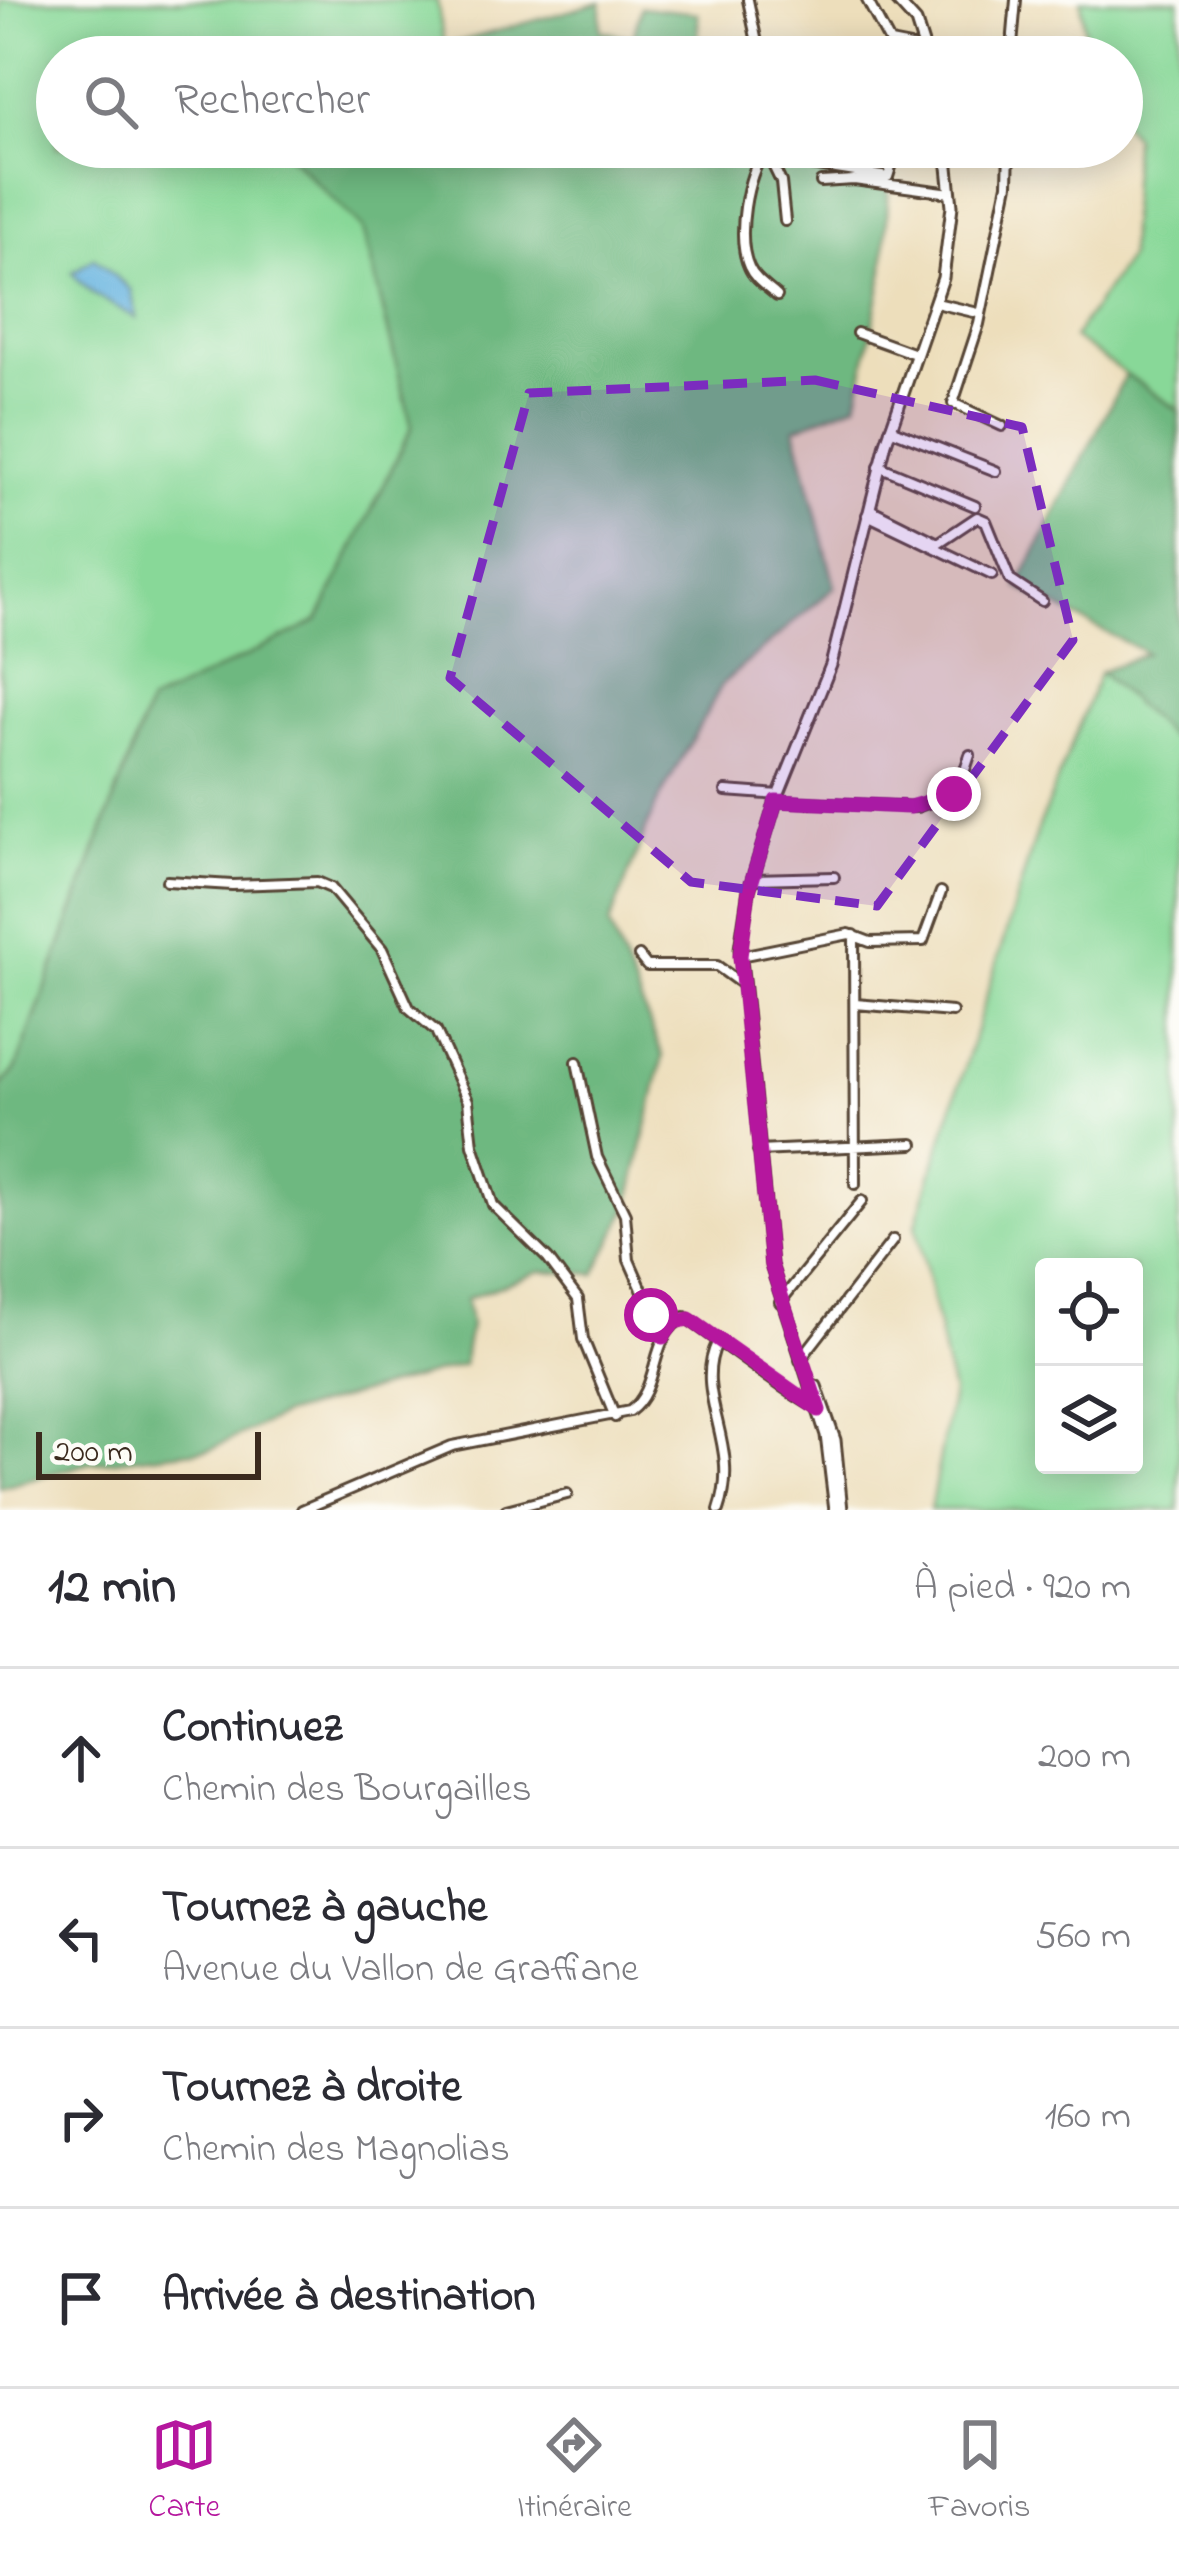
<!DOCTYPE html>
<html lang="fr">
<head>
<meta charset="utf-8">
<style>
	body { margin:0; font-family:"Indie Flower",sans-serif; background:#f7f7f7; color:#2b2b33 }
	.controls { position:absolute; right:36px; bottom:36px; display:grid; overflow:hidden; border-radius:12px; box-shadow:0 6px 30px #0003 }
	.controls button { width:108px; height:108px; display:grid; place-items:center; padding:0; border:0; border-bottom:3px solid #e1e1e2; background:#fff; color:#2b2b33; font:60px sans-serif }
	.scale { position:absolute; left:36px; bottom:30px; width:225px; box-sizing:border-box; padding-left:12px; border:6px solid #3b2a1e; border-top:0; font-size:33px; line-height:42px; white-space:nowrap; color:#3b2a1e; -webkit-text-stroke:9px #fdfcf7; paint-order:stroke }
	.stop { position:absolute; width:36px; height:36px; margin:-27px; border:9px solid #b5179e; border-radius:50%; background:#fff }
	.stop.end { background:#b5179e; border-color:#fff; box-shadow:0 3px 12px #0008 }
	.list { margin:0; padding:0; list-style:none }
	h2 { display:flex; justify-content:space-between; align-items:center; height:156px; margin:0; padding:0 48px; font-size:51px }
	h2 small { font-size:39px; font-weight:400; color:#7c7c81 }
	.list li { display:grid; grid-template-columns:78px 1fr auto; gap:36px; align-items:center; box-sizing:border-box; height:180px; padding:0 48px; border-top:3px solid #e1e1e2 }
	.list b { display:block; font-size:45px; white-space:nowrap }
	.list p { margin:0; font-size:39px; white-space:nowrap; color:#7c7c81 }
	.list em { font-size:39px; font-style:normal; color:#7c7c81 }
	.icon { flex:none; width:66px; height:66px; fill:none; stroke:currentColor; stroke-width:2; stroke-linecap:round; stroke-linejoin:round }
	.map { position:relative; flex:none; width:1179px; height:1510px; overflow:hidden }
	.search { position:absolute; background:#fff; box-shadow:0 6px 30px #0003; left:36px; right:36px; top:36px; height:132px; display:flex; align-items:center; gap:30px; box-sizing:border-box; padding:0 42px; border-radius:66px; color:#7c7c81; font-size:45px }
	.sheet { height:876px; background:#fff }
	nav { display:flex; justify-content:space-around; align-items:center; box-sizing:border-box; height:168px; border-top:3px solid #e1e1e2; background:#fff; font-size:33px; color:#7c7c81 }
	nav a { display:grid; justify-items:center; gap:6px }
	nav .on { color:#b5179e }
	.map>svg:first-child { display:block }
	.green { fill:#88d898; stroke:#62815b; stroke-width:3; fill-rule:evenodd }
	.forest { fill:#6eb880; stroke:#54714f; stroke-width:3 }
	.water { fill:#66b4e0; stroke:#506f7f; stroke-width:3 }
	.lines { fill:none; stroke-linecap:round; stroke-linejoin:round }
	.minor-casing { stroke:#564536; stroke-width:14 }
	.tertiary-casing { stroke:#564536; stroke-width:15 }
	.minor { stroke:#fff; stroke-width:8 }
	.tertiary { stroke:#fff; stroke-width:9 }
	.route { stroke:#b5179e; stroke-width:15 }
	.marked { fill:#7b2cbf; fill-opacity:0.2; stroke:#7b2cbf; stroke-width:9; stroke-dasharray:24 15; stroke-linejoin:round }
</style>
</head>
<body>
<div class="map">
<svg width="1179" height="1510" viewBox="0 0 1179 1510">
	<rect width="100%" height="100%" fill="#fdfcf7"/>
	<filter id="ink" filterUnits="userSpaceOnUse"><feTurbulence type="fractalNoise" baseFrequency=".00833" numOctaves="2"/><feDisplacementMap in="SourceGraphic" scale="24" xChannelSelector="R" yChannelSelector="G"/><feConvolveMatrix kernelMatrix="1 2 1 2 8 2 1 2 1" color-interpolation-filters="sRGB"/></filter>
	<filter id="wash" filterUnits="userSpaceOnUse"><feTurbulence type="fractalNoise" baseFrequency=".004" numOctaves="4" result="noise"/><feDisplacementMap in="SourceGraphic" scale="48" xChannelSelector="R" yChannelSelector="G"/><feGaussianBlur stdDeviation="2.7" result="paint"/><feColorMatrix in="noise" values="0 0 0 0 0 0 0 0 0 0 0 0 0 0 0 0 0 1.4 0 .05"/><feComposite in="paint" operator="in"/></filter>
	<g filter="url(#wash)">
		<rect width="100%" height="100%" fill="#eddebb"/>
		<path class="green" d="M0 0H437L444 46 434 57H57V147H296L286 152 363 229 412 427 318 621 149 704 16 1069 0 1087Z
			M1081 0H1179V410L1073 338 1128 258 1133 136 1122 123V57H1087Z
			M1100 672 1179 745V1510H930L952 1393 916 1224 1037 832ZM1134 1267V1465H1044V1267Z"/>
		<path class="forest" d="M601 2V31L633 38 641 7 698 13V57H434L444 46Z
			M296 147H891L884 270 857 403 795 428 835 587 723 683 654 809 609 925 663 1056 629 1206 595 1274 540 1271 466 1299 470 1325 463 1365 283 1415 211 1449 90 1463 0 1488V1087L16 1069 149 704 318 621 412 427 363 229 285 151Z
			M1126 374 1179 411V745L1100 672 1146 653 1018 587Z"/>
		<path class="water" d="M94 258 131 290 137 318 93 294 72 273Z"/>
	</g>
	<g filter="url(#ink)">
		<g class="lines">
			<g class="minor-casing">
				<path id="minor" d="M748 0 760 57
					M867 0 890 43 926 50
					M1011 57 1016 0
					M783 147 791 162 888 177 896 151H947
					M765 149 781 182 785 221
					M765 151C746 175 736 238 749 267 754 279 767 287 777 296
					M821 182 854 180 951 193
					M936 303 978 313
					M857 333 915 354
					M1002 426 953 403 979 324 1008 184 1009 147
					M890 429 996 471
					M879 466 975 506
					M870 509 938 543 977 517 986 521 1010 580 1042 601
					M867 515 992 575
					M726 791 779 795
					M776 801 917 807 958 791 970 755
					M753 879 834 877
					M167 881 232 885 317 882 331 888 382 949 409 1008 436 1031 468 1101 473 1145 493 1205 548 1259 578 1299 583 1339 615 1417
					M854 935 855 1184
					M639 956 647 966H717L742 984
					M740 956 849 934 870 942 923 941 941 892
					M855 1004 952 1012
					M577 1062 597 1157 625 1214 629 1260 663 1337
					M758 1151 913 1144
					M780 1302 862 1201
					M717 1343C692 1395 742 1444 719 1510
					M800 1360 893 1240
					M302 1510 452 1446 630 1411C662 1388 648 1333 685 1317 708 1332 806 1408 823 1410
					M506 1510 567 1494"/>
			</g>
			<g class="tertiary-casing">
				<path id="tertiary" d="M896 0 916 22 927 57
					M816 1386 835 1440 842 1510
					M835 1510 826 1435 771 1265 740 949 749 890 776 801 831 665 886 443 943 278 952 206 946 147"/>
			</g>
			<use href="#minor" class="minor"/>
			<use href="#tertiary" class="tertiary"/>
		</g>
	</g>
	<g class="lines" filter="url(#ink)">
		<path class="route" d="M651 1315 663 1337 674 1322 689 1319 819 1410 771 1265 740 956 749 890 776 801 910 807 954 794"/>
	</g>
	<path class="marked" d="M815 380 1022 427 1073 640 877 906 691 882 450 678 529 393Z"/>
</svg>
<div class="controls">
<button><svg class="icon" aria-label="locate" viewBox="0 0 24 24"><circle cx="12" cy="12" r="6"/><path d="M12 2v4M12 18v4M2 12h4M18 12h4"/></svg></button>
<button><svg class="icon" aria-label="layers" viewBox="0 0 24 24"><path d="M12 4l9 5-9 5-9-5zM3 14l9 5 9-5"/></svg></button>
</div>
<div class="scale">200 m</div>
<div class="stop" style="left:651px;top:1315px"></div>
<div class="stop end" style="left:954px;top:794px"></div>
<div class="search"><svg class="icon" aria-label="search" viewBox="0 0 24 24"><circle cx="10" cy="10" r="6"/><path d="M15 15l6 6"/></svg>Rechercher</div>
</div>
<section class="sheet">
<h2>12 min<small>À pied · 920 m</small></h2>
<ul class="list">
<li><svg class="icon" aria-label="ahead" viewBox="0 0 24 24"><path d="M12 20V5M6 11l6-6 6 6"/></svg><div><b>Continuez</b><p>Chemin des Bourgailles</p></div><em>200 m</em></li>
<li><svg class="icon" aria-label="left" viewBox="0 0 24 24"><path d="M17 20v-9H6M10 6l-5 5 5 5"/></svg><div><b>Tournez à gauche</b><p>Avenue du Vallon de Graffiane</p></div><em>560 m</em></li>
<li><svg class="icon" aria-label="right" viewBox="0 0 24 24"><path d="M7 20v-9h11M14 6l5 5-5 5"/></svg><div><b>Tournez à droite</b><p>Chemin des Magnolias</p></div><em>160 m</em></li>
<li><svg class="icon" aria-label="arrive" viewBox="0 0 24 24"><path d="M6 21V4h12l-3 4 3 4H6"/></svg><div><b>Arrivée à destination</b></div></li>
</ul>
</section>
<nav>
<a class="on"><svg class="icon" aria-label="map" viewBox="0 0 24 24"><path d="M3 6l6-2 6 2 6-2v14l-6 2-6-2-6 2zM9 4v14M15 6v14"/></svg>Carte</a>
<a><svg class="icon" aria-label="directions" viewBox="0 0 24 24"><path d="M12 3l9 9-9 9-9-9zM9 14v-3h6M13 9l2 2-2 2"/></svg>Itinéraire</a>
<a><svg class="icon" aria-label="saved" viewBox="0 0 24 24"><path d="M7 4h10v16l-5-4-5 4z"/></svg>Favoris</a>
</nav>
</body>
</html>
